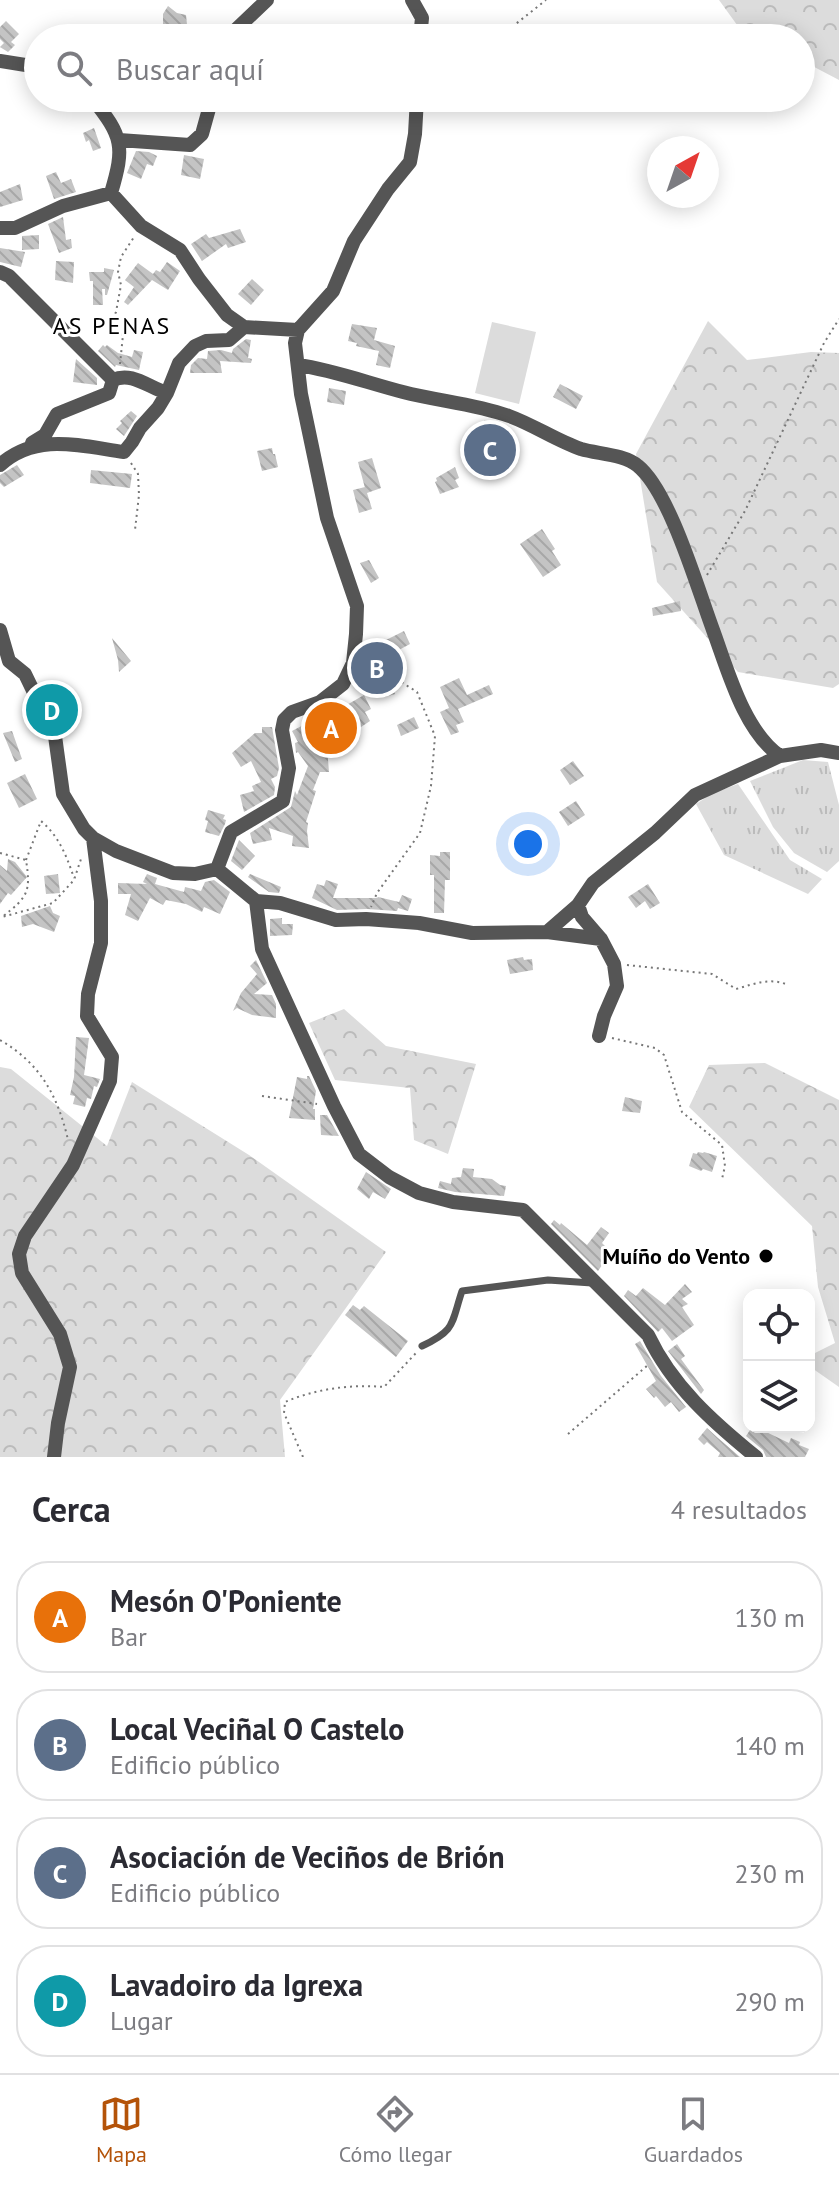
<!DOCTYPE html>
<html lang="es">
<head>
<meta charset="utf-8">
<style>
	body { margin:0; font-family:"PT Sans",sans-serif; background:#f7f7f7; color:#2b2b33 }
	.controls { position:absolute; right:24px; bottom:24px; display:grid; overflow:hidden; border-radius:16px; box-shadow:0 4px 20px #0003 }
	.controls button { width:72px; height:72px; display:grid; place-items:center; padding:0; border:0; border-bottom:2px solid #e1e1e2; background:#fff; color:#2b2b33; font:40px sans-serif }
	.compass { position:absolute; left:647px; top:136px; width:72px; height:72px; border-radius:50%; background:#fff; box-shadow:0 4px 20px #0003; rotate:40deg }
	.you { position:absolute; left:528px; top:844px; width:28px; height:28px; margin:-20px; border:6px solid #fff; border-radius:50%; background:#1a73e8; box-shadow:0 0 0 12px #1a73e833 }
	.badge { display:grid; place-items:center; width:52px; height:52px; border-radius:50%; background:#b45309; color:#fff; font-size:26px; font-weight:700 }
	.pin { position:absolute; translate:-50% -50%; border:4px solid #fff; box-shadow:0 2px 8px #0006 }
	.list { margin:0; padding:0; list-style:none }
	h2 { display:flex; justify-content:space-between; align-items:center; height:104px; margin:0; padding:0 32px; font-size:34px }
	h2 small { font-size:26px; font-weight:400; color:#7c7c81 }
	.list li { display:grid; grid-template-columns:52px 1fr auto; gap:24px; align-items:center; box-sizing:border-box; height:112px; margin:0 16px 16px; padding:0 16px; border:2px solid #e1e1e2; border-radius:32px }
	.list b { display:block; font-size:30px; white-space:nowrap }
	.list p { margin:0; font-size:26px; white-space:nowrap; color:#7c7c81 }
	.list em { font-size:26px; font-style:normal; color:#7c7c81 }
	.icon { flex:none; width:44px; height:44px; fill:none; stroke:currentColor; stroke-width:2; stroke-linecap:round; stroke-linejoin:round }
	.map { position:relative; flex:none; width:839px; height:1457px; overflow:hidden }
	.search { position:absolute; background:#fff; box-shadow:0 4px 20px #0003; left:24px; right:24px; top:24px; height:88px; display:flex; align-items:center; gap:20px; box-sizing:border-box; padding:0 28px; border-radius:44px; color:#7c7c81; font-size:30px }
	.sheet { height:616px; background:#fff }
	nav { display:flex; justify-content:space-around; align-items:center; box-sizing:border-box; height:112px; border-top:2px solid #e1e1e2; background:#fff; font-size:22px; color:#7c7c81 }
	nav a { display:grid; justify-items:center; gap:4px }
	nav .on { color:#b45309 }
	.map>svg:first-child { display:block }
	.grass { fill:url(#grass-tufts) }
	.forest { fill:url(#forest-crowns) }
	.pitch { fill:#dcdcdc }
	.building { fill:url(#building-back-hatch) }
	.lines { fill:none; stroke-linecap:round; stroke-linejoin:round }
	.path { stroke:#777; stroke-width:2; stroke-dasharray:2 4; stroke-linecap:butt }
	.service { stroke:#555; stroke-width:7 }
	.minor { stroke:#555; stroke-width:14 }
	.poi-dot { fill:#000; stroke:#fff; stroke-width:3 }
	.labels { text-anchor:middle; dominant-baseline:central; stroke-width:6; stroke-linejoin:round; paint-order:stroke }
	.poi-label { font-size:22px; font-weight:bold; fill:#000; stroke:#fff; text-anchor:end }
	.neighbourhood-label { font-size:24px; letter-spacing:2px; fill:#000; stroke:#fff }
</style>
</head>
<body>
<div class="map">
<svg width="839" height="1457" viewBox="0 0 839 1457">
	<defs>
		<pattern id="grass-tufts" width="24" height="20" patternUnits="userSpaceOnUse" patternTransform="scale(2)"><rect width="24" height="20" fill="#dcdcdc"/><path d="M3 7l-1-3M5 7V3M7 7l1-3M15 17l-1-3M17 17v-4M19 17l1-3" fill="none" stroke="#bbb"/></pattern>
		<pattern id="forest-crowns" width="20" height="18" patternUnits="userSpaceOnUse" patternTransform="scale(2)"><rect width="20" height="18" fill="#dcdcdc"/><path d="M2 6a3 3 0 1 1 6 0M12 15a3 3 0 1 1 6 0" fill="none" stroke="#bbb"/></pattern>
		<pattern id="building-back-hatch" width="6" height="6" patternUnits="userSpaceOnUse" patternTransform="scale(2)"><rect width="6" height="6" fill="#c4c4c4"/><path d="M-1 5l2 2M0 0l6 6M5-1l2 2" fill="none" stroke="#a7a7a7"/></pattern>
	</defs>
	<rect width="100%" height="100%" fill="#fff"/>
	<path class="grass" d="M803 760 828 762 839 805V861L827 872 794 853 773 827 750 781Z
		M738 784 790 860 822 879 808 894 724 855 696 804 713 793Z"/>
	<path class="forest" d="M719 0H839V80L801 60V38H758L740 29Z
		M708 321 747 360 811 352 839 353V684L833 688 738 672 657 582 636 454Z
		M344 1009 386 1046 476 1064 448 1154 414 1140 410 1088 335 1080 309 1023Z
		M765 1063 839 1100V1387L809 1366V1356L835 1343 818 1287 812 1226 689 1107 709 1065Z
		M0 1067 11 1069 107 1146 132 1082 249 1155 386 1252 280 1400 285 1457H0Z"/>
	<path class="pitch" d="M492 322 536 332 519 404 475 393Z"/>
	<path class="building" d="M168 6 177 13 186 15 188 34 170 36 168 24H163V14Z
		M6 21 19 34 11 42 15 45 8 52 0 47 4 43 0 39V27Z
		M94 128 101 148 93 151 89 140 86 142 83 133Z
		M136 151 149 152 157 156 153 166 147 164 141 179 127 173Z
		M184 155 204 159 200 179 181 175Z
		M56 172 61 183 71 179 76 192 54 199 46 176Z
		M20 184 23 200 0 207V192Z
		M63 217 66 240 71 239 72 248 59 253 48 224Z
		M240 229 246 242 228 248 226 244 202 261 191 244 206 234 209 238Z
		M39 235V249L22 250V236Z
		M0 248 25 252 21 267 0 262Z
		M56 261 74 262 73 283 55 280Z
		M167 262 180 271 168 290 152 280 128 305 124 302 134 287 125 280 138 263 153 274 156 270 160 272Z
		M104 268 114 270 107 295H105V289H102L103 305H93V281H90L89 272H104Z
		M252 279 264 290 251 305 238 294Z
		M352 324 377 328 374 340 395 346 390 368 376 365 379 351 356 346 357 343 348 341Z
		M246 339 251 340 248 358 252 359 251 363 220 361 222 373H190L191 365 198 358 207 359 208 351 221 350 232 353 233 349Z
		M103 345 105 347 107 345 118 353 132 357 134 350 143 352 139 370 116 365 115 367 98 351Z
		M76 359 97 378V385L73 382Z
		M560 384 583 396 576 409 553 397Z
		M329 388 346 391 344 405 327 402Z
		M131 411 137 416 124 436 116 429 122 423 120 421Z
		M484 420 499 424 493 450 480 447Z
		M272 448 273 454H275L278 467 262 471 257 451Z
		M372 458 381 488 367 493 372 509 359 513 353 490 365 487V488L358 462Z
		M17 465 24 475 4 487 0 483V475Z
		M455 467 459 478 455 480 459 487 440 494 435 482 437 481 436 478Z
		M91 470 132 474 130 488 90 483Z
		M542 529 555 549 552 551 561 565 543 577 520 544Z
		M369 560 379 578 371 583 360 563Z
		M680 601 681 611 653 616 652 608Z
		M404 631 410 644 384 658 390 674 387 675 395 694 385 697 377 679 371 682 364 662 366 661 364 653 385 644 384 641Z
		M112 638 131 661 119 672 118 660Z
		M459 678 467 695 489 685 493 694 458 709 464 722 456 725 459 732 451 735 440 712 449 708 440 687Z
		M364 695 371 709 365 712 370 721 358 729 345 706Z
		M328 712H332L344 739 327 747 329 772H320L313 790 316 791 306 822 308 823 307 831 309 848 292 846 293 836 269 828 272 840 253 844 250 833 291 807 295 791 297 795 308 766 298 752 296 753 295 743 298 742 292 731Z
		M414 717 419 728 401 736 397 725Z
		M262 727H272L279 768 277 776 271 779 275 787 274 795 244 812 240 795 254 791 252 786 261 782 251 761 241 767 232 753 255 733H262Z
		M12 731 22 759 15 762 3 733Z
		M573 761 584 776 570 785 560 770Z
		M25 774 37 799 19 808 7 783Z
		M576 801 585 815 568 826 559 812Z
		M208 810 225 815 223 819 226 820 225 824 219 836 205 832 208 821 205 820Z
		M239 840 255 856 242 870 231 861Z
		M440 852H450V880H445L444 913H434V875H430V855L440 856Z
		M8 859 15 862 27 877 11 895 8 893 0 904V865L7 871Z
		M58 874 60 893 46 894 44 876Z
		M147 874 157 878 155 884 184 892 185 887 201 891 205 882 214 880 230 892 220 914 204 907 202 912 186 904 166 900 163 905 150 898 138 921 125 915 131 894H118V883L147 884 143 882Z
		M250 874 281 887 279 893 269 892 248 877Z
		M326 880 338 884 333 898H377L378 897 399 902 402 895 412 899 408 911 398 908 397 911 367 909 337 910 312 898 317 884 324 886Z
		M648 884 660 903 650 909 645 901 636 908 628 897Z
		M50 906 53 913 60 916 54 932 33 924 22 927 21 916Z
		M282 918V924H293L292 935 270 936V919Z
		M523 957 524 960 532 959 533 970 510 974 507 960Z
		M256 960 267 983 254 994 272 995 276 1004V1018L252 1015 237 1008 233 1011 241 993 257 974 250 966Z
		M76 1037 89 1038 84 1075 100 1079 97 1087 94 1086 91 1099 87 1098 85 1107 73 1104 75 1096 70 1095 74 1077Z
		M307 1076H309L316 1091 313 1109H315V1120L289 1118 297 1077 307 1079Z
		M625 1097 642 1101 640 1113 622 1111Z
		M320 1115H327L339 1136 321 1135Z
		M698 1152 703 1153 704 1152 717 1156 712 1172 703 1169 701 1171 689 1166 693 1153 697 1154Z
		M463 1168 474 1169 473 1177 492 1179 500 1185 506 1186 504 1196 455 1192 438 1188 440 1181 451 1184 452 1178 461 1177Z
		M366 1172 391 1189 385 1199 373 1192 369 1199 357 1189Z
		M554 1220 560 1225 561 1223 587 1245 601 1227 609 1233 602 1243 611 1252 598 1271 551 1224Z
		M685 1284 692 1292 682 1299 688 1304 682 1307 694 1325 672 1341 662 1328 658 1332 624 1296 628 1290 636 1296 643 1288 665 1305Z
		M353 1305 360 1310 364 1306 408 1341 396 1357 345 1315Z
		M640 1341 661 1376 686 1407 679 1412 671 1402 665 1407 656 1396 654 1398 646 1389 656 1381 635 1344Z
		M677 1344 685 1356 681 1359 704 1390 701 1394 668 1351Z
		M752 1427H764L762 1430 789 1443 791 1438 800 1442 799 1445 809 1449 805 1457H766L763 1450 746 1436Z
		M707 1428 718 1438 740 1457H718L720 1453 707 1442 704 1445 698 1439Z"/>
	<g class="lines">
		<path class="path" d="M498 38 546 0
			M120 364 123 335 109 327 116 312 121 285 118 272 121 257 134 237
			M131 463 138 474 139 495 135 530
			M707 575 745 511 824 343 839 319
			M356 684 372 685 395 678 417 692 435 736 431 786 420 833 377 893 371 907
			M0 853 26 860C31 892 28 897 2 917L53 903 74 880 82 856
			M26 860 41 821C59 836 67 857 74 878
			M627 965 712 974 736 989C754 984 770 977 788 985
			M612 1038 655 1048 664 1055 682 1112 722 1145 725 1166 722 1179
			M0 1040C40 1063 58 1096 68 1140
			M262 1096 317 1104
			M568 1434 648 1365
			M303 1457 284 1413 285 1402C315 1389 351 1384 384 1387L416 1353"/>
		<path class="service" d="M422 1346C456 1330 451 1324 462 1291L548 1280 592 1283"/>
		<path class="minor" d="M412 0 422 18 420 38
			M227 38 267 0
			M0 61 38 67
			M92 98C123 137 125 146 111 193
			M119 140 190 145 202 134 212 98
			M0 228H15L63 206 111 193 141 226 180 250 199 279 227 315 244 327 298 330
			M0 272 9 276 113 380
			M298 365C333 370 368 383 403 392 438 401 475 404 509 416 534 425 557 441 581 449 598 454 624 454 638 466 670 492 698 590 713 630 728 671 744 731 780 756L821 750 839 753
			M113 380C132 371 149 388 167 393
			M32 443 45 435 57 414 109 393 113 380
			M0 465C36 432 81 446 124 452L132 442 140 428 158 408 167 393 179 363 195 346 206 341 229 340 244 327
			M0 630 9 661 25 674 55 736 63 794 84 829 93 838 116 851 173 873 195 874 217 869
			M217 869 231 832 283 801 289 768 282 730 284 720 292 712 320 702 343 684 353 663 356 634 357 606 327 518 301 394 295 343 298 330 333 291 354 241 388 189 410 162 415 134 417 98
			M217 869 256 901 262 949 334 1106 359 1154 389 1177 419 1193 453 1202 523 1210 648 1335C672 1386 713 1422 756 1457
			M256 901 280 903 336 920 366 919 419 923 472 933 547 932 578 905 593 883 655 833 695 795 780 756
			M578 905 582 917 601 939
			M547 932 601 939 614 964 617 986 604 1016 599 1036
			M54 1457 58 1423 70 1367 60 1334 22 1273 19 1254 25 1236 73 1165 110 1081 112 1057 87 1016 88 994 101 943V901L93 838"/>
	</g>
	<circle class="poi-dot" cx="766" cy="1256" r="8"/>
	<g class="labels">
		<g class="poi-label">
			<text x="750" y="1256">Muíño do Vento</text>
		</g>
		<g class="neighbourhood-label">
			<text x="112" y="325">AS PENAS</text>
		</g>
	</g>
</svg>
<div class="controls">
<button><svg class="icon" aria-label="locate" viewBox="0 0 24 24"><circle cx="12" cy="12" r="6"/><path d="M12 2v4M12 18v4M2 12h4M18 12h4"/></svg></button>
<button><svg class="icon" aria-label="layers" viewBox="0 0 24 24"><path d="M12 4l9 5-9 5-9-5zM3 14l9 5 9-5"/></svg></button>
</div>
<svg class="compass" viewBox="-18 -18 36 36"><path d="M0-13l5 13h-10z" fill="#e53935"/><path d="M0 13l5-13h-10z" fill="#7c7c81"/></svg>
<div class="you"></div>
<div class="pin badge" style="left:331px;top:728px;background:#e8710a">A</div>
<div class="pin badge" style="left:377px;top:668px;background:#5c6f8a">B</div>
<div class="pin badge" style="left:490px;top:450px;background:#5c6f8a">C</div>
<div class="pin badge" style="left:52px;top:710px;background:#0f9aa8">D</div>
<div class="search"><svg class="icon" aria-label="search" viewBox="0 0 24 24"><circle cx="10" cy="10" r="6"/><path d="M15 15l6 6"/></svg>Buscar aquí</div>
</div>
<section class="sheet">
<h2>Cerca<small>4 resultados</small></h2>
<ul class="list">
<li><span class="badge" style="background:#e8710a">A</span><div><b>Mesón O'Poniente</b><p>Bar</p></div><em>130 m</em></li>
<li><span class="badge" style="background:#5c6f8a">B</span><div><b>Local Veciñal O Castelo</b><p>Edificio público</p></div><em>140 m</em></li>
<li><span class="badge" style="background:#5c6f8a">C</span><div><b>Asociación de Veciños de Brión</b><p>Edificio público</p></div><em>230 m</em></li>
<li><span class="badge" style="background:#0f9aa8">D</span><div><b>Lavadoiro da Igrexa</b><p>Lugar</p></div><em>290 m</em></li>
</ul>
</section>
<nav>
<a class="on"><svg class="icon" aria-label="map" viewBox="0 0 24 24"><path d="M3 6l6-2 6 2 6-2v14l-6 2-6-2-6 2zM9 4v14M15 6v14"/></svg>Mapa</a>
<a><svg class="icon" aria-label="directions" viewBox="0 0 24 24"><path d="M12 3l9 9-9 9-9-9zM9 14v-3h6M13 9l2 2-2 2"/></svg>Cómo llegar</a>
<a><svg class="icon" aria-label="saved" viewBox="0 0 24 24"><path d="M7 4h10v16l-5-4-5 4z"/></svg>Guardados</a>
</nav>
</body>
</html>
